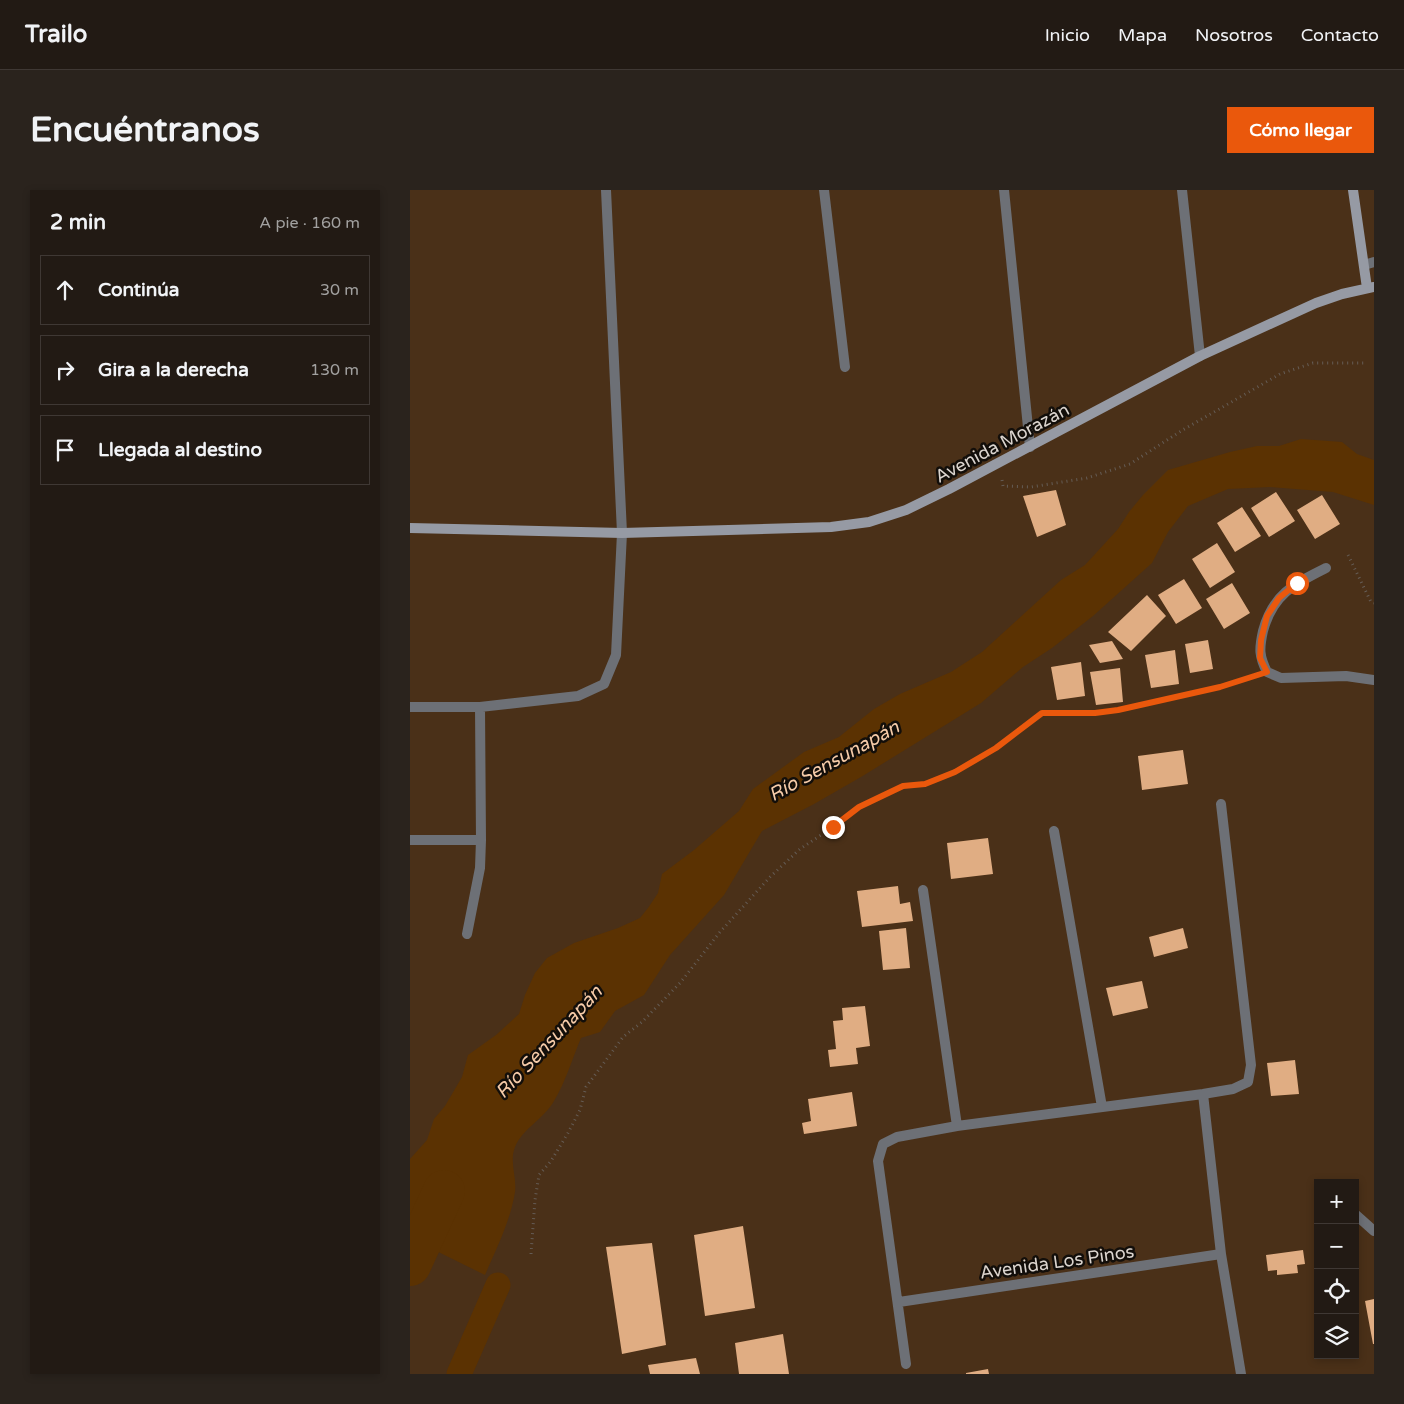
<!DOCTYPE html>
<html lang="es">
<head>
<meta charset="utf-8">
<style>
	body { margin:0; font-family:"Varela Round",sans-serif; background:#2a231d; color:#f1f3f6 }
	.controls { position:absolute; right:15px; bottom:15px; display:grid; overflow:hidden; border-radius:0px; box-shadow:0 2px 8px #0003 }
	.controls button { width:45px; height:45px; display:grid; place-items:center; padding:0; border:0; border-bottom:1px solid #3f3834; background:#221a14; color:#f1f3f6; font:25px sans-serif }
	.stop { position:absolute; width:15px; height:15px; margin:-11px; border:4px solid #ea580c; border-radius:50%; background:#fff }
	.stop.end { background:#ea580c; border-color:#fff; box-shadow:0 1px 5px #0008 }
	.list { margin:0; padding:0; list-style:none }
	h2 { display:flex; justify-content:space-between; align-items:center; height:65px; margin:0; padding:0 20px; font-size:21px }
	h2 small { font-size:16px; font-weight:400; color:#a2a1a0 }
	.list li { display:grid; grid-template-columns:32px 1fr auto; gap:15px; align-items:center; box-sizing:border-box; height:70px; margin:0 10px 10px; padding:0 10px; border:1px solid #3f3834; border-radius:0px }
	.list b { display:block; font-size:19px; white-space:nowrap }
	.list em { font-size:16px; font-style:normal; color:#a2a1a0 }
	.icon { flex:none; width:28px; height:28px; fill:none; stroke:currentColor; stroke-width:2; stroke-linecap:round; stroke-linejoin:round }
	.map { position:relative; flex:none; width:964px; height:1184px; overflow:hidden; border-radius:0px }
	header { display:flex; align-items:center; gap:30px; box-sizing:border-box; height:70px; padding:0 25px; background:#221a14; border-bottom:1px solid #3f3834 }
	header strong { font-size:24px }
	nav { display:flex; gap:28px; margin-inline-start:auto; font-size:18px }
	.intro { display:flex; align-items:center; justify-content:space-between; box-sizing:border-box; height:120px; padding:0 30px }
	h1 { margin:0; font-size:35px }
	.button { padding:12px 22px; border-radius:0px; background:#ea580c; color:#fff; font-size:18px; font-weight:700 }
	main { display:flex; gap:30px; padding:0 30px }
	aside { flex:1; background:#221a14; border-radius:0px; box-shadow:0 2px 8px #0003 }
	.map>svg:first-child { display:block }
	.green { fill:#4a3018; fill-rule:evenodd }
	.water { fill:#5b3202 }
	.lines { fill:none; stroke-linecap:round; stroke-linejoin:round }
	.canal { stroke:#5b3202; stroke-width:25 }
	.river { stroke:#5b3202; stroke-width:42 }
	.building { fill:#e0ad83 }
	.path { stroke:#655c55; stroke-width:3; stroke-dasharray:1 4; stroke-linecap:butt }
	.lane { stroke:#6d7076; stroke-width:10 }
	.street { stroke:#6d7076; stroke-width:10 }
	.secondary { stroke:#969aa4; stroke-width:10 }
	.route { stroke:#ea580c; stroke-width:6 }
	.labels { text-anchor:middle; dominant-baseline:central; stroke-width:5; stroke-linejoin:round; paint-order:stroke }
	.street-label { font-size:18px; fill:#dbd4ce; stroke:#120e0a }
	.water-label { font-size:19px; font-style:italic; fill:#f6cba8; stroke:#120e0a }
</style>
</head>
<body>
<header>
<strong>Trailo</strong>
<nav><a>Inicio</a><a>Mapa</a><a>Nosotros</a><a>Contacto</a></nav>
</header>
<div class="intro"><h1>Encuéntranos</h1><a class="button">Cómo llegar</a></div>
<main>
<aside>
<h2>2 min<small>A pie · 160 m</small></h2>
<ul class="list">
<li><svg class="icon" aria-label="ahead" viewBox="0 0 24 24"><path d="M12 20V5M6 11l6-6 6 6"/></svg><div><b>Continúa</b></div><em>30 m</em></li>
<li><svg class="icon" aria-label="right" viewBox="0 0 24 24"><path d="M7 20v-9h11M14 6l5 5-5 5"/></svg><div><b>Gira a la derecha</b></div><em>130 m</em></li>
<li><svg class="icon" aria-label="arrive" viewBox="0 0 24 24"><path d="M6 21V4h12l-3 4 3 4H6"/></svg><div><b>Llegada al destino</b></div></li>
</ul>
</aside>
<div class="map">
<svg width="964" height="1184" viewBox="0 0 964 1184">
	<rect width="100%" height="100%" fill="#2d231b"/>
	<path class="green" d="M0 0H964V1184H0ZM908 993H945V1165H908Z"/>
	<path class="water" d="M891 249 932 252 947 264 964 270V315L923 302 860 297 818 299 778 316 758 342 742 373 683 426 642 458 613 477 571 513 451 587 404 614 352 641 314 705 260 765 234 805 205 821 190 842 171 848C162 869 156 891 144 911 134 929 113 938 105 957 99 972 107 987 105 1002 100 1032 87 1057 75 1085L0 1048V969L17 950 24 929 35 916 52 887 58 865 86 845 109 824 115 805 125 783 137 768 164 753 208 738 230 728 238 718 248 703 252 684 284 660 329 621 343 599 394 562 429 547 464 519 490 504 541 482 572 462 651 390 675 375 708 339 719 322 733 305 758 280 820 262 847 256H869Z"/>
	<g class="lines">
		<path class="canal" d="M49 1184 88 1095"/>
		<path class="river" d="M0 1075 34 1001"/>
	</g>
	<path class="building" d="M646 300 656 335 627 347 613 306Z
		M866 302 885 331 859 347 841 318Z
		M912 305 930 334 905 349 887 320Z
		M832 317 851 346 825 362 807 333Z
		M807 353 825 382 800 398 782 369Z
		M774 389 792 418 766 434 748 405Z
		M822 393 840 423 814 439 796 409Z
		M737 405 756 426 721 461 698 442Z
		M798 450 803 479 780 483 775 454Z
		M702 451 713 469 690 473 679 455Z
		M765 460 769 494 741 498 735 465Z
		M671 472 675 506 647 510 641 477Z
		M710 478 713 512 686 515 680 482Z
		M773 560 778 594 732 600 728 566Z
		M578 648 583 684 541 689 537 653Z
		M488 696 490 714 500 712 503 731 452 737 447 701Z
		M496 738 500 778 473 780 469 741Z
		M773 738 778 758 744 767 739 747Z
		M732 791 738 818 703 826 696 798Z
		M455 816 460 856 446 858 448 874 420 877 418 860 426 859 423 831 433 830 432 818Z
		M885 870 889 904 861 906 857 873Z
		M442 902 447 936 394 944 392 933 401 931 398 909Z
		M333 1036 345 1118 295 1126 284 1045Z
		M242 1053 256 1155 212 1164 196 1057Z
		M893 1060 895 1074 887 1075 888 1083 867 1085V1080L858 1081 856 1065Z
		M964 1109V1154H963L955 1111Z
		M373 1144 379 1184H329L325 1153Z
		M286 1168 290 1184H240L238 1175Z
		M578 1179 579 1184H556V1183Z"/>
	<g class="lines">
		<path class="path" d="M592 290 593 296 621 297 677 288 720 274 771 241 870 184 903 173H954
			M938 365 961 412 964 413
			M121 1064 125 1010 129 985 141 971 158 943 170 920 176 897 213 847 232 832 270 793 310 742 360 687 390 659 423 637 449 617 493 596 515 594 545 582 586 558 632 523H685L708 520 810 497 842 487"/>
		<path class="lane" d="M945 1024 964 1041"/>
		<path class="street" d="M414 0 435 177
			M594 0 620 257
			M772 0 790 166
			M954 75 964 72
			M916 378C884 394 863 404 853 441 849 459 849 466 857 482L871 488 936 486 964 490
			M0 517H70L168 506 194 494 206 465 212 343 196 0
			M644 641 692 917
			M0 650H71
			M513 700 547 936
			M57 744 70 678 71 650 70 517
			M793 904 811 1064 831 1184
			M489 1112 811 1064
			M496 1174 468 971 473 954 487 947 547 936 793 904 823 899 838 892 841 875 811 614"/>
		<path class="secondary" d="M943 0 957 98
			M0 338 212 343 421 337 459 332 496 320 539 299 790 166 906 113 932 104 964 97"/>
	</g>
	<g class="lines">
		<path class="route" d="M423 637 449 617 472 606 493 596 515 594 545 582 586 558 632 523H685L708 520 810 497 857 482 850 468 851 450 857 426 869 408 887 393"/>
	</g>
	<g class="labels">
		<g class="street-label">
			<text transform="translate(592 253) rotate(-28)">Avenida Morazán</text>
			<text transform="translate(647 1072) rotate(-8)">Avenida Los Pinos</text>
		</g>
		<g class="water-label">
			<text transform="translate(424 571) rotate(-29)">Río Sensunapán</text>
			<text transform="translate(139 852) rotate(-47)">Río Sensunapán</text>
		</g>
	</g>
</svg>
<div class="controls">
<button>+</button>
<button>−</button>
<button><svg class="icon" aria-label="locate" viewBox="0 0 24 24"><circle cx="12" cy="12" r="6"/><path d="M12 2v4M12 18v4M2 12h4M18 12h4"/></svg></button>
<button><svg class="icon" aria-label="layers" viewBox="0 0 24 24"><path d="M12 4l9 5-9 5-9-5zM3 14l9 5 9-5"/></svg></button>
</div>
<div class="stop" style="left:887px;top:393px"></div>
<div class="stop end" style="left:423px;top:637px"></div>
</div>
</main>
</body>
</html>
